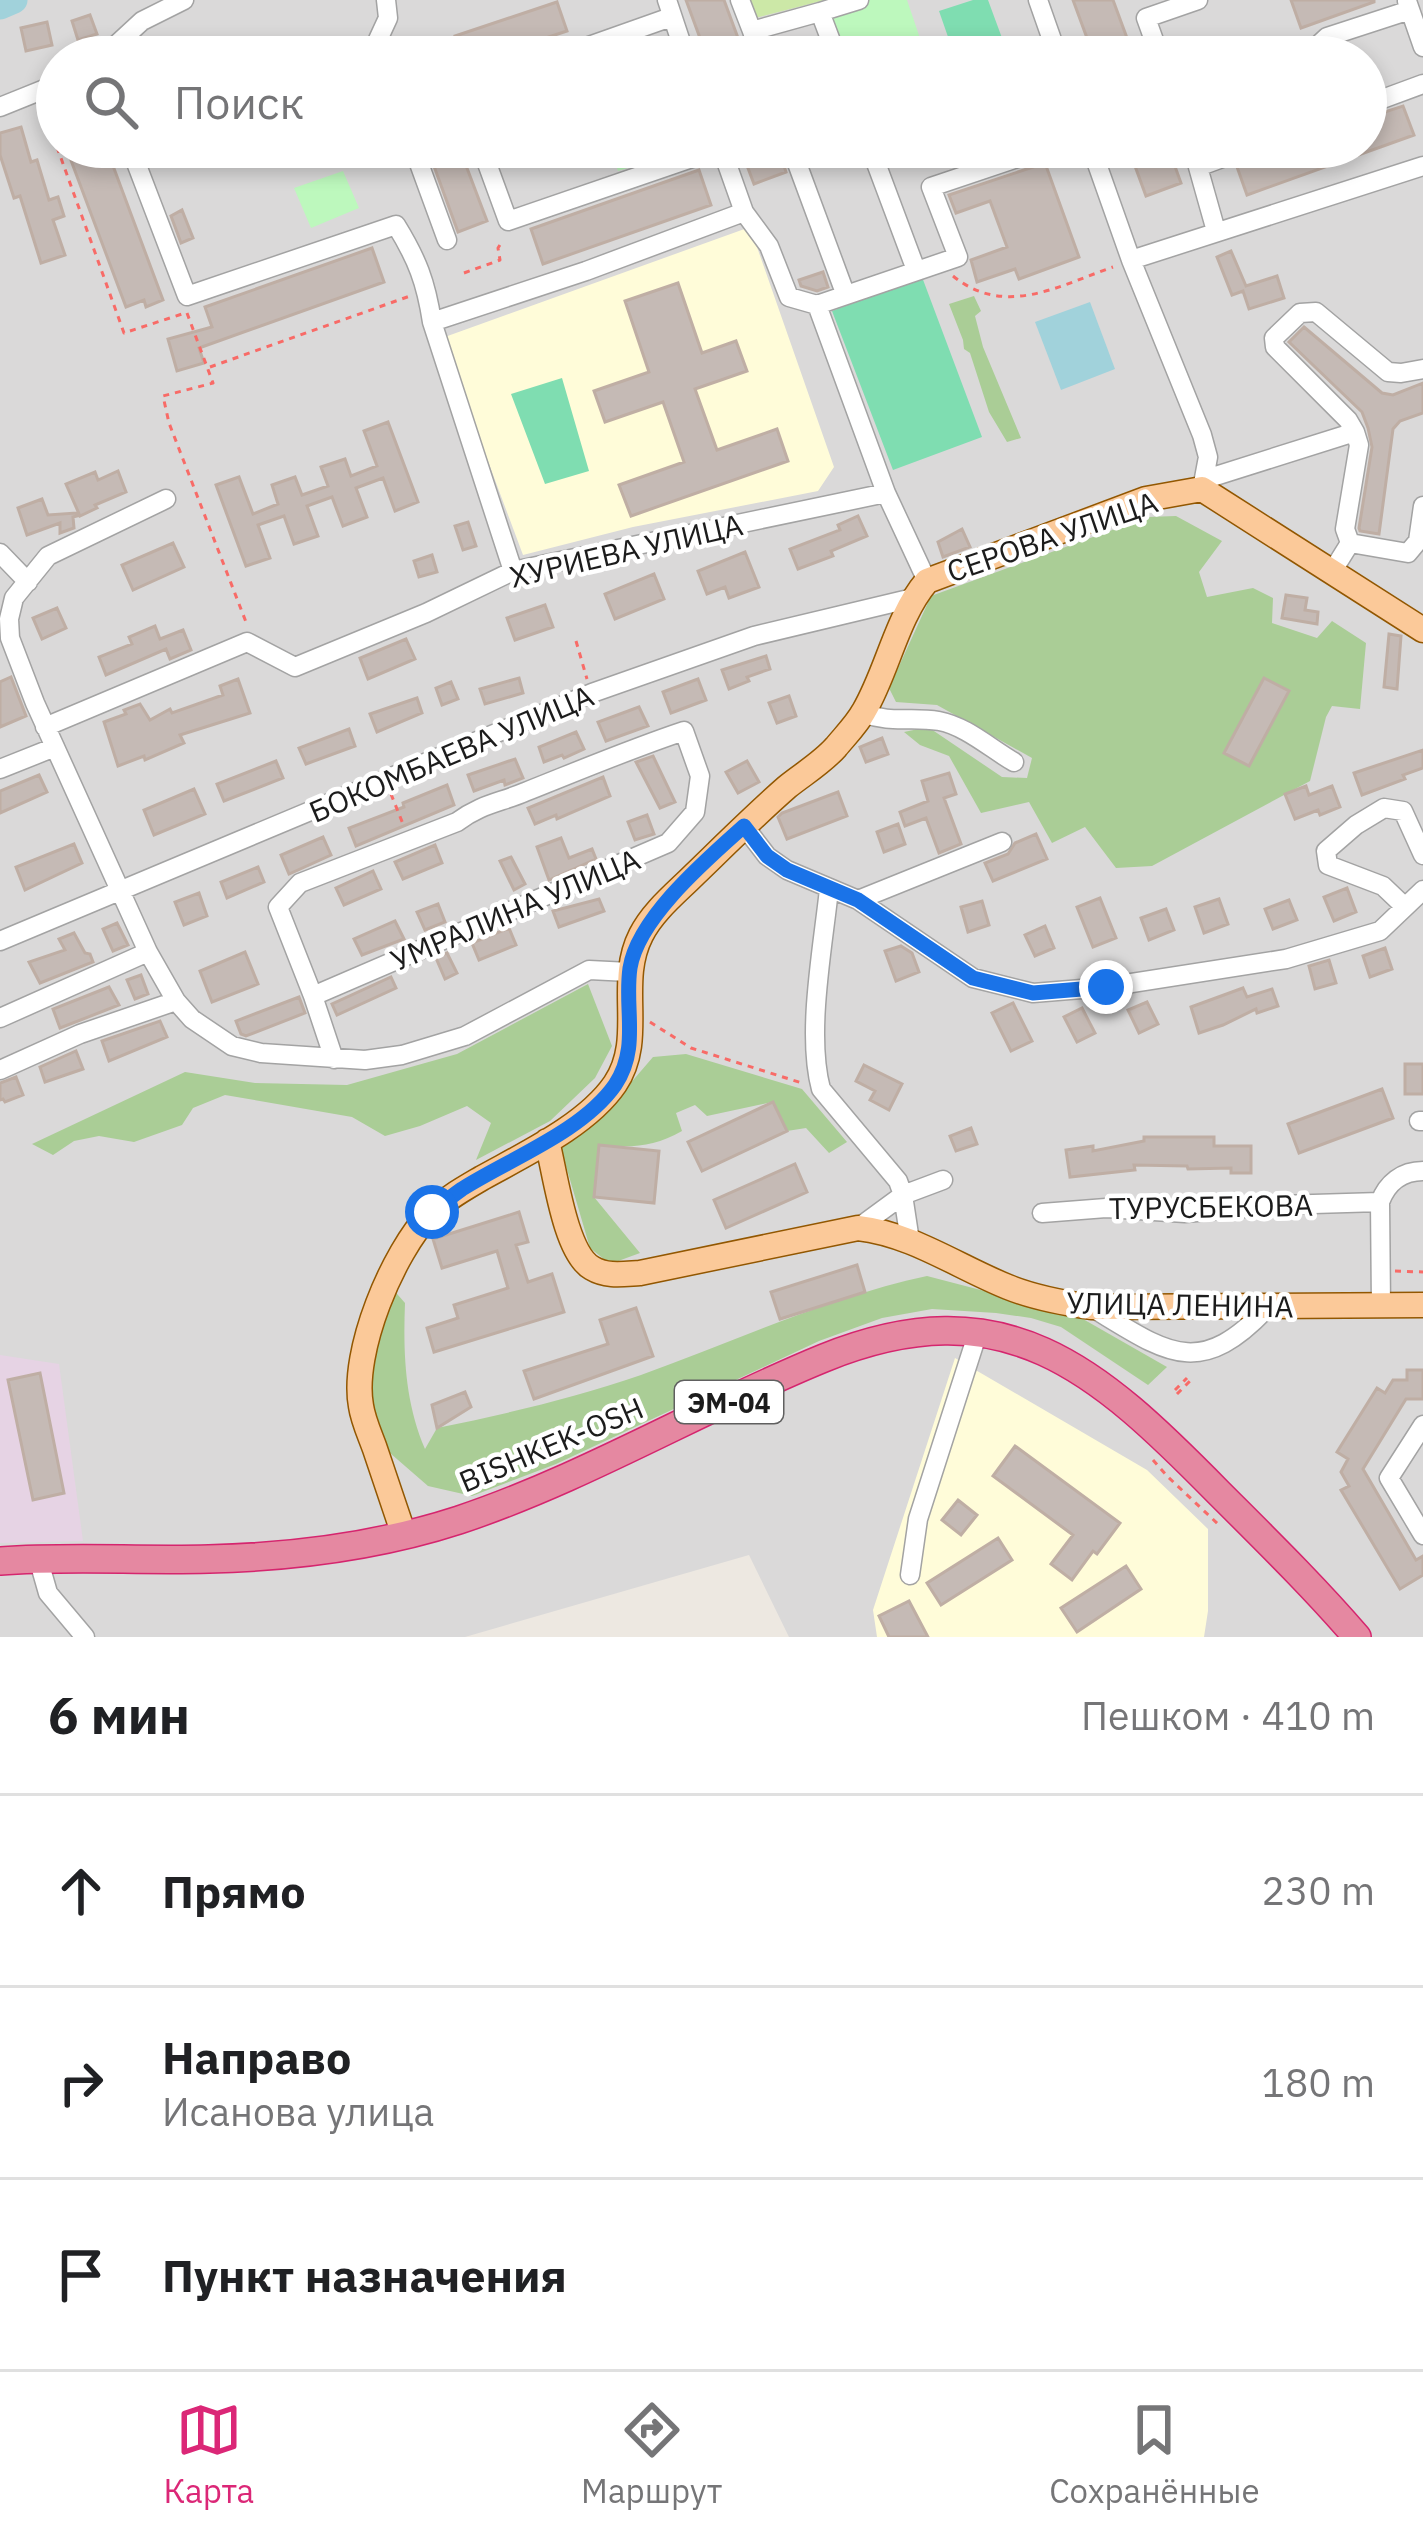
<!DOCTYPE html>
<html lang="ru">
<head>
<meta charset="utf-8">
<style>
	body { margin:0; font-family:"IBM Plex Sans",sans-serif; background:#f2f2f2; color:#202124 }
	.stop { position:absolute; width:36px; height:36px; margin:-27px; border:9px solid #1a73e8; border-radius:50%; background:#fff }
	.stop.end { background:#1a73e8; border-color:#fff; box-shadow:0 3px 12px #0008 }
	.list { margin:0; padding:0; list-style:none }
	h2 { display:flex; justify-content:space-between; align-items:center; height:156px; margin:0; padding:0 48px; font-size:51px }
	h2 small { font-size:39px; font-weight:400; color:#757577 }
	.list li { display:grid; grid-template-columns:78px 1fr auto; gap:36px; align-items:center; box-sizing:border-box; height:192px; padding:0 48px; border-top:3px solid #e0e0e0 }
	.list b { display:block; font-size:45px; white-space:nowrap }
	.list p { margin:0; font-size:39px; white-space:nowrap; color:#757577 }
	.list em { font-size:39px; font-style:normal; color:#757577 }
	.icon { flex:none; width:66px; height:66px; fill:none; stroke:currentColor; stroke-width:2; stroke-linecap:round; stroke-linejoin:round }
	.map { position:relative; flex:none; width:1423px; height:1637px; overflow:hidden }
	.search { position:absolute; background:#fff; box-shadow:0 6px 18px #0003; left:36px; right:36px; top:36px; height:132px; display:flex; align-items:center; gap:30px; box-sizing:border-box; padding:0 42px; border-radius:66px; color:#757577; font-size:45px }
	.sheet { height:732px; background:#fff }
	nav { display:flex; justify-content:space-around; align-items:center; box-sizing:border-box; height:168px; border-top:3px solid #e0e0e0; background:#fff; font-size:33px; color:#757577 }
	nav a { display:grid; justify-items:center; gap:6px }
	nav .on { color:#db2777 }
	.map>svg:first-child { display:block }
	.residential { fill:#dad9d9; fill-rule:evenodd }
	.industrial { fill:#e6d3e4 }
	.education { fill:#fffcd9 }
	.grass { fill:#cce8a7 }
	.forest { fill:#aacd96 }
	.park { fill:#bdf8bd }
	.pitch { fill:#7fddb1 }
	.water { fill:#a1d2db }
	.lines { fill:none; stroke-linecap:round; stroke-linejoin:round }
	.river { stroke:#a1d2db; stroke-width:27 }
	.building { fill:#c5bab5; stroke:#bfaea4; stroke-width:3 }
	.minor-casing { stroke:#a3a3a3; stroke-width:21 }
	.major-casing { stroke:#925701; stroke-width:27 }
	.highway-casing { stroke:#d5256e; stroke-width:30 }
	.path { stroke:#f86b67; stroke-width:3; stroke-dasharray:6 6; stroke-linecap:butt }
	.minor { stroke:#fff; stroke-width:18 }
	.major { stroke:#fbc999; stroke-width:24 }
	.highway { stroke:#e588a1; stroke-width:27 }
	.route { stroke:#1a73e8; stroke-width:15 }
	.labels { text-anchor:middle; dominant-baseline:central; stroke-width:9; stroke-linejoin:round; paint-order:stroke }
	.shield { fill:#fff; stroke:#606060; stroke-width:3 }
	.shield-label { font-size:27px; font-weight:bold; fill:#1c1c1c }
	.street-label { font-size:30px; fill:#1c1c1c; stroke:#fff }
</style>
</head>
<body>
<div class="map">
<svg width="1423" height="1637" viewBox="0 0 1423 1637">
	<rect width="100%" height="100%" fill="#ede8e1"/>
	<path class="residential" d="M0 0H1423V1637H789L749 1555 465 1637H0ZM57 57H1366V147H57Z"/>
	<path class="industrial" d="M0 1355 59 1364 83 1541 0 1543Z"/>
	<path class="education" d="M750 227 834 467 818 491 633 527 523 555 442 338Z
		M955 1358 1147 1470 1208 1529V1611L1204 1637H877L873 1610Z"/>
	<path class="grass" d="M750 0H825L755 18Z"/>
	<path class="forest" d="M974 296 981 311 975 316 983 347 1021 438 1007 442 989 412 970 353 964 349 963 340 949 304Z
		M1176 516 1222 541 1199 572 1207 597 1253 588 1273 598 1272 623 1317 638 1332 621 1366 643 1360 709 1332 706 1326 717 1310 781 1152 866 1116 868 1085 827 1052 843 1029 802 981 813 949 756 920 745 904 732 928 727 1002 777 1027 778 1032 758 937 705 896 702 889 688 931 596 1148 517Z
		M588 984 612 1046 595 1078 550 1121 476 1160 491 1123 467 1106 420 1126 385 1136 352 1117 225 1095 193 1108 182 1125 134 1142 99 1136 74 1141 53 1155 32 1144 185 1072 255 1083 347 1085 457 1054Z
		M686 1054 802 1089 847 1142 829 1153 806 1128 787 1131 772 1102 707 1116 695 1105 676 1113 682 1131C654 1147 632 1148 600 1145L594 1197 640 1253 610 1264 590 1248 561 1149 604 1114 653 1057Z
		M927 1276 1076 1315 1167 1367 1148 1385 1061 1327 1031 1318 996 1313 932 1309 882 1318 819 1341 556 1464 472 1496 428 1486 390 1453 366 1386 391 1287 405 1303C403 1354 405 1402 425 1449L437 1428C506 1414 574 1398 641 1375 736 1341 829 1297 927 1276Z"/>
	<path class="park" d="M867 0H907L925 53 913 57H849L829 11Z
		M610 147H664L667 155 618 171Z
		M343 171 359 208 311 228 294 188Z"/>
	<path class="pitch" d="M973 0H988L1009 57H955L939 11Z
		M922 277 982 437 893 470 832 311Z
		M562 378 589 471 545 484 511 394Z"/>
	<path class="water" d="M1090 302 1115 369 1061 390 1035 322Z"/>
	<g class="lines">
		<path class="river" d="M0 6 14 0"/>
	</g>
	<path class="building" d="M686 0H724L745 57H707Z
		M1073 0H1113L1134 57H1094Z
		M1291 0H1374V2L1301 28Z
		M557 2 567 31 488 57H461L455 36Z
		M90 15 97 34 78 40 72 21Z
		M47 22 52 45 26 51 21 28Z
		M644 41 649 57H602V56Z
		M1403 106 1414 135 1247 195 1237 167 1258 159 1265 150 1273 147H1366V118Z
		M21 127 31 162 37 160 49 200 58 197 64 216 53 220 65 255 41 263 20 196 14 198 0 155V133Z
		M66 147H106L163 300 146 307 144 300 126 307Z
		M427 147H459L487 221 458 232Z
		M740 147H778L786 172 754 184Z
		M1128 147H1168L1181 183 1146 196Z
		M1045 163 1079 257 1019 279 1015 269 977 282 971 260 1007 247 990 201 956 213 949 195Z
		M699 170 711 205 543 264 531 229Z
		M182 210 193 238 181 243 171 216Z
		M372 248 384 282 199 348 204 363 177 371 168 339 212 327 205 307Z
		M1231 251 1246 286 1277 276 1284 298 1249 309 1243 291 1232 295 1217 257Z
		M823 272 828 287 817 291 801 286 799 280Z
		M678 283 702 353 736 341 747 371 695 389 717 450 777 429 788 461 631 516 619 485 684 462 663 402 605 422 594 391 649 372 625 301Z
		M1304 327 1382 393 1393 395 1423 383V413L1400 421 1393 429 1379 534 1360 531 1359 528 1372 447 1368 428 1362 412 1289 342Z
		M388 422 418 502 395 511 383 478 356 488 367 517 343 526 332 497 307 506 318 536 294 544 284 516 258 525 270 558 246 566 216 485 239 477 253 514 278 504 272 485 295 477 302 495 328 486 321 467 345 459 351 476 377 466 364 431Z
		M118 471 126 492 95 505 97 508 80 516 66 484 95 472 98 480Z
		M42 499 48 515 76 513 77 516 73 517 74 528 60 533V523L27 535 18 508Z
		M858 516 867 536 831 551 833 556 798 569 790 549 840 530 838 525Z
		M468 522 476 546 463 550 455 526Z
		M962 529 970 547 943 557 938 542Z
		M173 543 184 567 133 590 122 565Z
		M745 552 759 587 729 598 725 587 707 594 698 571Z
		M432 555 437 572 419 577 414 561Z
		M654 574 664 599 615 619 605 594Z
		M1286 595 1307 598 1305 610 1318 612 1317 624 1282 618Z
		M545 605 553 627 515 640 507 618Z
		M57 608 66 628 42 639 33 618Z
		M155 626 160 639 183 630 191 650 170 659 166 649 106 675 99 657 132 644 129 637Z
		M1389 634 1401 636 1397 689 1384 687Z
		M406 639 415 659 368 679 360 658Z
		M766 656 770 669 747 677 749 681 729 689 722 670Z
		M11 677 26 716 0 727V682Z
		M519 678 523 693 485 704 480 689Z
		M1264 678 1289 691 1249 766 1224 753Z
		M238 679 250 713 180 735 184 743 145 760 144 756 118 766 104 722 126 714 124 710 140 704 150 720 170 709 172 713 223 695 220 686Z
		M698 679 706 700 671 713 663 692Z
		M451 682 458 699 442 705 436 688Z
		M789 696 796 716 777 723 769 703Z
		M417 698 422 713 377 732 370 714Z
		M639 707 648 726 606 741 598 722Z
		M349 729 355 746 306 764 299 748Z
		M576 732 584 749 564 758 562 755 544 762 539 747Z
		M882 738 888 754 866 762 860 747Z
		M1423 750V768L1403 775 1405 779 1362 795 1354 773Z
		M653 756 675 802 660 808 636 762Z
		M515 759 523 778 505 785 504 780 474 791 468 775Z
		M276 761 283 778 224 801 217 784Z
		M747 761 759 782 738 793 726 772Z
		M949 773 956 794 944 798 961 844 939 853 926 818 905 826 900 812 928 801 922 781Z
		M39 775 47 792 0 813V791Z
		M603 777 610 796 557 819 556 815 535 824 528 808Z
		M447 785 454 805 356 846 349 828 404 807 403 803Z
		M1306 786 1309 795 1332 786 1340 807 1320 815 1318 810 1295 819 1285 794Z
		M194 789 205 814 154 835 144 810Z
		M838 792 847 816 787 839 778 817 782 813Z
		M647 815 654 834 635 840 628 822Z
		M898 824 905 844 884 852 877 832Z
		M1036 834 1047 859 993 881 985 863 1008 854 1015 843Z
		M323 837 331 855 289 874 281 855Z
		M561 838 569 858 592 849 596 859 549 880 537 847Z
		M74 844 82 863 25 890 16 867Z
		M435 845 442 863 403 879 395 862Z
		M511 857 525 884 514 890 500 861Z
		M258 867 264 882 227 898 221 882Z
		M373 871 381 889 344 905 336 888Z
		M1347 888 1356 912 1334 921 1324 897Z
		M199 893 207 916 184 925 175 902Z
		M1100 898 1116 938 1093 947 1077 907Z
		M599 899 604 911 559 927 553 911Z
		M1219 899 1228 924 1204 933 1195 907Z
		M1289 900 1297 920 1273 929 1265 909Z
		M982 901 989 925 968 932 961 907Z
		M438 904 445 922 425 930 417 912Z
		M1166 909 1174 930 1149 940 1141 918Z
		M395 921 404 939 362 955 354 939Z
		M117 923 128 945 113 951 103 929Z
		M1045 926 1054 948 1035 956 1025 935Z
		M509 928 516 945 479 960 472 943Z
		M74 933 85 953 90 954 93 962 40 983 29 962 65 950 59 939Z
		M901 946 912 953 919 972 896 981 885 951Z
		M1385 948 1392 969 1370 977 1363 956Z
		M245 952 258 984 212 1002 200 971Z
		M447 953 457 973 445 979 436 958Z
		M1329 960 1336 983 1315 989 1309 966Z
		M141 975 148 994 135 999 127 980Z
		M391 977 396 988 337 1015 332 1004Z
		M109 987 119 1005 60 1028 53 1009Z
		M1243 988 1247 997 1272 989 1278 1006 1257 1013 1256 1009 1223 1025 1199 1033 1191 1007Z
		M299 997 305 1013 246 1036 241 1034 236 1021Z
		M1147 1002 1158 1024 1139 1033 1128 1010Z
		M1013 1003 1032 1041 1011 1051 992 1013Z
		M1082 1008 1095 1033 1077 1042 1064 1017Z
		M160 1021 167 1037 109 1061 102 1041Z
		M76 1051 83 1069 45 1082 40 1067Z
		M1405 1064H1423V1094H1405Z
		M864 1065 902 1084 889 1110 870 1100 875 1091 856 1081Z
		M16 1077 23 1095 5 1102 3 1099 0 1100V1083Z
		M1382 1089 1393 1118 1299 1153 1288 1124Z
		M773 1102 787 1131 702 1171 688 1142Z
		M971 1128 977 1144 956 1151 950 1136Z
		M1144 1137H1214V1146H1251V1173H1231V1168L1188 1169 1187 1166 1134 1165 1135 1170 1070 1177 1066 1150 1093 1146V1151L1144 1141Z
		M599 1145 659 1151 654 1203 594 1197Z
		M795 1164 807 1192 726 1228 714 1200Z
		M519 1212 528 1242 516 1245 528 1282 552 1274 564 1312 434 1352 427 1328 458 1318 454 1305 508 1288 497 1251 442 1268 433 1239Z
		M857 1265 865 1292 780 1319 771 1292Z
		M636 1308 653 1356 534 1399 524 1371 608 1344 600 1320Z
		M1407 1370H1423V1399H1406L1363 1469 1416 1560 1423 1556V1575L1400 1589 1341 1490 1349 1486 1341 1472 1348 1459 1337 1452 1377 1388 1385 1393 1393 1380H1407Z
		M40 1373 64 1493 33 1500 8 1380Z
		M465 1392 471 1407 437 1428 432 1405Z
		M1015 1446 1120 1523 1097 1554 1093 1551 1072 1580 1051 1564 1073 1535 993 1476Z
		M958 1500 977 1515 961 1535 942 1520Z
		M998 1538 1012 1560 941 1605 927 1583Z
		M1126 1566 1141 1589 1077 1632 1061 1608Z
		M909 1601 928 1637H889L879 1616Z"/>
	<g class="lines">
		<g class="minor-casing">
			<path id="minor" d="M667 0 686 57
				M740 0 752 31 820 12
				M1038 0 1058 57
				M1407 1 1423 47
				M752 31 761 57
				M103 57 142 21 184 0
				M343 57 376 44 388 18 386 0
				M558 57 671 17
				M837 57 820 12 859 0
				M1160 57 1146 18 1198 0
				M1289 57 1314 49 1327 37 1410 10
				M1366 105 1423 84
				M0 107 57 84
				M130 147 187 296 396 225C417 259 426 282 432 322L513 571
				M413 147 447 240
				M481 147 508 221 721 148
				M721 147 744 212 769 246 789 297 817 305
				M791 147 845 293
				M870 147 916 270
				M1091 147 1131 260 1202 435 1208 457 1202 489
				M1216 231 1198 167 1252 147
				M1131 260 1423 166
				M432 322 586 271 744 212
				M1206 479 1355 432
				M166 499 48 556 14 598 9 619 10 638 35 703 148 952 176 1001 192 1019 232 1046 261 1053 365 1060 402 1055 465 1036 589 970 629 972
				M1350 543 1408 553 1418 541 1423 506
				M0 553 28 582
				M1332 572 1350 543 1345 529 1359 445 1355 432 1348 420 1275 347 1274 338 1300 313 1316 312 1388 372 1401 373 1423 369
				M927 581 886 493 817 305 958 257 931 187 1050 147
				M863 713C892 724 910 716 939 721 966 726 991 749 1014 762
				M45 727 247 642 295 667 426 613 513 571 886 493
				M0 769 55 747
				M744 826 767 856 787 870 858 900 973 978 1033 993 1106 987 1286 959 1380 931 1423 890
				M829 889C823 947 806 1034 821 1089L898 1181 903 1195 910 1241
				M858 900 1002 842
				M1405 907 1383 886 1328 865 1326 851 1356 825 1384 808 1403 811 1423 855
				M0 941 592 693 754 636 913 598
				M313 996 668 843 695 812 700 776 684 731C630 749 578 771 525 792 499 803 481 804 457 822L300 883 278 907 313 996 334 1059
				M0 1018 148 952
				M0 1070 80 1034 176 1001
				M1419 1121H1423
				M1042 1213 1106 1208 1185 1213 1280 1205 1380 1202
				M858 1228 903 1195 943 1180
				M1381 1306 1380 1202C1387 1183 1402 1171 1423 1171
				M1091 1307C1166 1352 1198 1381 1267 1308
				M1423 1425 1389 1478 1423 1535
				M38 1558 48 1593 85 1637
				M910 1575 918 1519 978 1332"/>
		</g>
		<g class="major-casing">
			<path id="major" d="M547 1141C555 1172 565 1253 592 1268 607 1277 623 1274 640 1273L858 1228C912 1234 958 1267 1008 1287 1035 1298 1063 1303 1091 1307L1423 1305
				M404 1535C394 1506 385 1478 375 1449 370 1435 363 1420 361 1406 351 1352 393 1252 430 1214 445 1199 465 1188 482 1178 525 1154 587 1125 615 1084 646 1038 616 984 641 935 653 911 676 893 695 874 725 845 755 815 787 787 803 774 822 763 836 747 845 736 857 724 864 711 888 670 896 618 927 581L1146 499 1202 489 1423 630"/>
		</g>
		<g class="highway-casing">
			<path id="highway" d="M0 1561C70 1556 139 1561 209 1559 292 1557 379 1546 459 1520 585 1478 701 1408 824 1358 1005 1285 1097 1369 1219 1493 1266 1540 1314 1587 1357 1637"/>
		</g>
		<path class="path" d="M43 109 56 145
			M57 147 124 333 185 313
			M464 273 500 260 498 248 503 240
			M953 276C1005 318 1058 286 1113 267
			M187 313 213 383 163 396 169 423 246 622
			M210 367 410 296
			M576 641 587 679
			M391 794 403 824
			M650 1022 691 1048 802 1083
			M1395 1271 1423 1272
			M1175 1390 1187 1378
			M1177 1394 1190 1381
			M1153 1460 1167 1476 1219 1525"/>
		<use href="#minor" class="minor"/>
		<use href="#major" class="major"/>
		<use href="#highway" class="highway"/>
	</g>
	<g class="lines">
		<path class="route" d="M432 1212C442 1204 452 1196 462 1189 509 1159 582 1132 615 1085 640 1048 624 1009 630 968 638 918 706 860 744 826L767 856 787 870 858 900 973 978 1033 993 1106 987"/>
	</g>
	<g class="labels">
		<rect class="shield" x="675" y="1381" width="108" height="42" rx="9"/>
		<g class="shield-label">
			<text x="729" y="1402">ЭМ-04</text>
		</g>
		<g class="street-label">
			<text transform="translate(1052 536) rotate(-19)">СЕРОВА УЛИЦА</text>
			<text transform="translate(626 550) rotate(-13)">ХУРИЕВА УЛИЦА</text>
			<text transform="translate(451 753) rotate(-23)">БОКОМБАЕВА УЛИЦА</text>
			<text transform="translate(515 909) rotate(-23)">УМРАЛИНА УЛИЦА</text>
			<text transform="translate(1211 1206) rotate(-1)">ТУРУСБЕКОВА</text>
			<text transform="translate(1180 1304) rotate(1)">УЛИЦА ЛЕНИНА</text>
			<text transform="translate(551 1444) rotate(-23)">BISHKEK-OSH</text>
		</g>
	</g>
</svg>
<div class="stop" style="left:432px;top:1212px"></div>
<div class="stop end" style="left:1106px;top:987px"></div>
<div class="search"><svg class="icon" aria-label="search" viewBox="0 0 24 24"><circle cx="10" cy="10" r="6"/><path d="M15 15l6 6"/></svg>Поиск</div>
</div>
<section class="sheet">
<h2>6 мин<small>Пешком · 410 m</small></h2>
<ul class="list">
<li><svg class="icon" aria-label="ahead" viewBox="0 0 24 24"><path d="M12 20V5M6 11l6-6 6 6"/></svg><div><b>Прямо</b></div><em>230 m</em></li>
<li><svg class="icon" aria-label="right" viewBox="0 0 24 24"><path d="M7 20v-9h11M14 6l5 5-5 5"/></svg><div><b>Направо</b><p>Исанова улица</p></div><em>180 m</em></li>
<li><svg class="icon" aria-label="arrive" viewBox="0 0 24 24"><path d="M6 21V4h12l-3 4 3 4H6"/></svg><div><b>Пункт назначения</b></div></li>
</ul>
</section>
<nav>
<a class="on"><svg class="icon" aria-label="map" viewBox="0 0 24 24"><path d="M3 6l6-2 6 2 6-2v14l-6 2-6-2-6 2zM9 4v14M15 6v14"/></svg>Карта</a>
<a><svg class="icon" aria-label="directions" viewBox="0 0 24 24"><path d="M12 3l9 9-9 9-9-9zM9 14v-3h6M13 9l2 2-2 2"/></svg>Маршрут</a>
<a><svg class="icon" aria-label="saved" viewBox="0 0 24 24"><path d="M7 4h10v16l-5-4-5 4z"/></svg>Сохранённые</a>
</nav>
</body>
</html>
